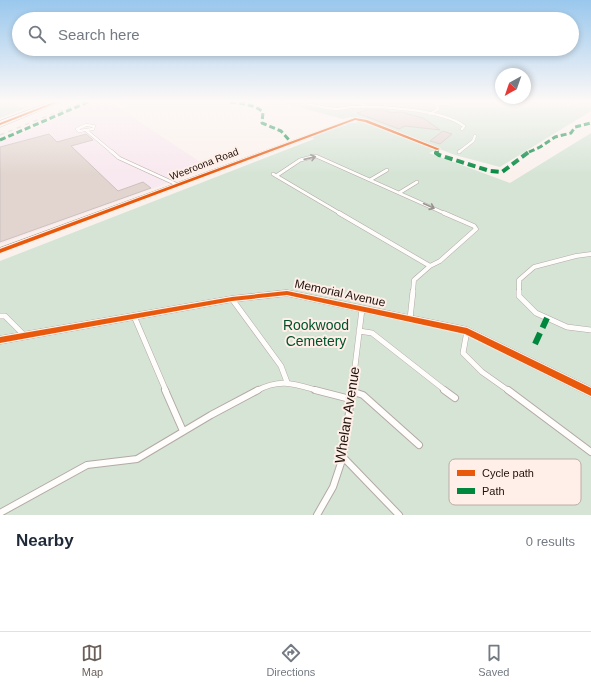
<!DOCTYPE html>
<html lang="en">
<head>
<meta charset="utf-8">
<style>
	body { margin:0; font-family:Helvetica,sans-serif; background:#f6f6f7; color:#1f2937 }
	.compass { position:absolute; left:495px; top:68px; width:36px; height:36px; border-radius:50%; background:#fff; box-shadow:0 2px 6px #0003; rotate:220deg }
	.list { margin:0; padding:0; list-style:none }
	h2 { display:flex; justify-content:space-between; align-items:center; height:52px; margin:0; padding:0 16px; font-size:17px }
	h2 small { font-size:13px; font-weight:400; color:#747a83 }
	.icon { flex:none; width:22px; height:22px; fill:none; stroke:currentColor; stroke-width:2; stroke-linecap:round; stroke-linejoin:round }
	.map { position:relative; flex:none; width:591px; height:515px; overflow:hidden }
	.search { position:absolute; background:#fff; box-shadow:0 2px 6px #0003; left:12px; right:12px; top:12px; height:44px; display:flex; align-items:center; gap:10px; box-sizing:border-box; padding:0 14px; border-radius:22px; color:#747a83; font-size:15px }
	.sheet { height:116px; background:#fff }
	nav { display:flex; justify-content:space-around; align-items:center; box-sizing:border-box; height:56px; border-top:1px solid #e0e1e3; background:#fff; font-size:11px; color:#747a83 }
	nav a { display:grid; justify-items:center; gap:2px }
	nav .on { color:#6b5f5a }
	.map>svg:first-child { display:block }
	.industrial { fill:#f8e8ef }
	.green { fill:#d5e4d5 }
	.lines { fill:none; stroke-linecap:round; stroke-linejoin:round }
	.stream-far1 { stroke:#c3e4f5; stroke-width:1.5 }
	.stream { stroke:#c3e4f5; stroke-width:2 }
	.building { fill:#e2d5d0; stroke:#ccc2bd }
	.lane-far4-casing { stroke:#b4a9a4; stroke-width:3 }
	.lane-far3-casing { stroke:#b4a9a4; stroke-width:4 }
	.lane-far2-casing { stroke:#b4a9a4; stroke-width:5 }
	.lane-far1-casing { stroke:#b4a9a4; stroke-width:6 }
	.lane-casing { stroke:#b4a9a4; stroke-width:8 }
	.street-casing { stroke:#b4a9a4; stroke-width:1 }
	.highway-casing { stroke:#b4a9a4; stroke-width:1 }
	.lane-far4 { stroke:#fefdfc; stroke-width:2.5 }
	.lane-far3 { stroke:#fefdfc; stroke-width:3 }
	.lane-far2 { stroke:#fefdfc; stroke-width:4 }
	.lane-far1 { stroke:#fefdfc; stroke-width:5 }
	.lane { stroke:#fefdfc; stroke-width:6 }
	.street { fill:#fefdfc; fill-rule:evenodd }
	.highway { fill:#fefdfc; fill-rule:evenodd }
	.rail { stroke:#d9d6d4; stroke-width:1.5; stroke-dasharray:4.5 4.5; stroke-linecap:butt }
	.quiet-far2 { stroke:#00873e; stroke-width:3; stroke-dasharray:6 3; stroke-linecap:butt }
	.quiet-far1 { stroke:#00873e; stroke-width:4; stroke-dasharray:8 4; stroke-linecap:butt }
	.quiet { stroke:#00873e; stroke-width:6; stroke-dasharray:12 6; stroke-linecap:butt }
	.cycleway-casing { stroke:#ffefe8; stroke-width:2 }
	.cycleway { fill:#e8590c; fill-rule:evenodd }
	.oneway { stroke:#999390 }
	.labels { text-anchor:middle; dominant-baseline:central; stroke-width:4; stroke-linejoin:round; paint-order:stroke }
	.far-street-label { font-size:10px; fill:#1e110b; stroke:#ffefe8 }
	.street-label { font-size:12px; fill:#1e110b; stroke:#ffefe8 }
	.near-park-label { font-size:14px; fill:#00522d; stroke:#ffefe8 }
	.near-street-label { font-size:14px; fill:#1e110b; stroke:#ffefe8 }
	.key { fill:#ffefe8; stroke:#bcaca6; stroke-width:1 }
	.key-label { font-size:11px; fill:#1e110b }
</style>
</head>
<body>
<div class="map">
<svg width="591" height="515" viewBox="0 0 591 515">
	<rect width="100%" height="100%" fill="#faf1ed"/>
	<path class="industrial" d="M96 102H110L209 168 0 244V142Z"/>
	<path class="green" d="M0 102H12C19 110 28 106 37 104L0 118Z
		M279 102H591V111L500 167 455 155 362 119 350 117 343 119Z
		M356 121 364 122 435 150 429 153 510 183 591 133V515H0V261L314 139 312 137C328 131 346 125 358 122Z"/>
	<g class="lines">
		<path class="stream-far1" d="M270 152 346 124H354"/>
		<path class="stream" d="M259 156 273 151
			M238 164 247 160"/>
	</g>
	<path class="building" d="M367 110H384L391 113 401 112 423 118 440 130 405 126 399 129 357 113Z
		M443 131 452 134 440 144 430 141Z
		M49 134 57 142 86 134 93 140 71 146 118 191 143 182 151 188 0 242V147Z"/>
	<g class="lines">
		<g class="lane-far4-casing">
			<path id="lane-far4" d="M353 102 362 104 366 107
				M502 102 518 106
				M436 104H449
				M309 105C318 105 327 109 337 109 342 109 347 107 352 107 381 106 441 109 464 126L462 129
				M568 106 570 104 580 102
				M430 114 438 109 436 104 432 102
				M86 125 94 126 93 129 79 131 77 129Z
				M87 131 112 152
				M459 152 473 141 475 136"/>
		</g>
		<g class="lane-far3-casing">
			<path id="lane-far3" d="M111 151 119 158 178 185
				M459 152 460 151
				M273 174 341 214
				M276 176 300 160 316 156 446 214
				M370 180 387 170
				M399 193 417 182"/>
		</g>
		<g class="lane-far2-casing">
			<path id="lane-far2" d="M339 213 430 266 414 280 413 292
				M430 266 440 261 476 229 474 226 444 213
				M519 292V280L534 267 576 256 591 254"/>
		</g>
		<g class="lane-far1-casing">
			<path id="lane-far1" d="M519 291V296L536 313 567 327 591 330
				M232 299 281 366 287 382
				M0 316H5L25 336
				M134 316 166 391
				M410 319 413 291
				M359 331 372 333 446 391
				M467 331 463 353 482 372 509 391
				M256 391C281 378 294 384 319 391
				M352 391 362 309"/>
		</g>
		<g class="lane-casing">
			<path id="lane" d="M165 390 183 431
				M315 390 350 399
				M444 390 455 398
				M508 390 591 452
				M351 391 363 395 419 445
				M343 457 399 515
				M0 513 87 465 137 459 211 415 258 390
				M317 515 333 487 343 457 352 390"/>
		</g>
		<g class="street-casing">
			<path id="street" d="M355 118 368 120 441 149 436 150 365 122 355 120 0 253V248Z
				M287 290 467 327 591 387V397L465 334 287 296 232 302 0 344V336L232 296Z"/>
		</g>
		<g class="highway-casing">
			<path id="highway" d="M50 102H61L0 127V121Z"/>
		</g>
		<use href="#lane-far4" class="lane-far4"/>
		<use href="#lane-far3" class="lane-far3"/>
		<use href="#lane-far2" class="lane-far2"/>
		<use href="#lane-far1" class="lane-far1"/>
		<use href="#lane" class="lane"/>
		<use href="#street" class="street"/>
		<use href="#highway" class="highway"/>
		<path class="rail" d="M0 135 82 102"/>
		<path class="quiet-far2" d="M230 102C242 104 254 104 263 112L262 123 281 131 290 141
			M0 140 88 102
			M437 152 438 149
			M529 152 540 147 555 137 571 133 575 127 591 123"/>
		<path class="quiet-far1" d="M437 151 436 153 439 155 490 171 502 172 530 151"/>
		<path class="quiet" d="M535 344 547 318"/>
		<g class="cycleway-casing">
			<path id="cycleway" d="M54 102H59L0 125V123Z
				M355 118 367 120 440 149 437 150 365 122 355 120 0 253V249Z
				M287 291 467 328 591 388V396L465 334 287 295 232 301 0 343V337L232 297Z"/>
		</g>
		<use href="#cycleway" class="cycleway"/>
	</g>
	<defs><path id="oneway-shaft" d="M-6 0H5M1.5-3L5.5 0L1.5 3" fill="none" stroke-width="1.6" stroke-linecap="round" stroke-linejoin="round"/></defs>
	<g class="oneway">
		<use href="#oneway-shaft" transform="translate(310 158) rotate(-13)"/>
		<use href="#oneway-shaft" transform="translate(429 206) rotate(24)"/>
	</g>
	<linearGradient id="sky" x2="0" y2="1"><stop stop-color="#99c7ed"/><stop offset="0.58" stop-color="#fdf9f7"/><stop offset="1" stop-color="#fdf9f7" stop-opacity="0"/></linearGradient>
	<rect width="591" height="175" fill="url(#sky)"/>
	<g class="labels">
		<g class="far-street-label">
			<text transform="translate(204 164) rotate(-21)">Weeroona Road</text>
		</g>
		<g class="street-label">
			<text transform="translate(340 293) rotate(12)">Memorial Avenue</text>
		</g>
		<g class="near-park-label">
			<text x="316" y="325">Rookwood<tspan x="316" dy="16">Cemetery</tspan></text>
		</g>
		<g class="near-street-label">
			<text transform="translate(347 415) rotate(-81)">Whelan Avenue</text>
		</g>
	</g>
	<rect x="449" y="459" width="132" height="46" rx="6" class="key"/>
	<rect x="457" y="470" width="18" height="6" fill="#e8590c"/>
	<rect x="457" y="488" width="18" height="6" fill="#00873e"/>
	<g class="key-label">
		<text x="482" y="477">Cycle path</text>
		<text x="482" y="495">Path</text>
	</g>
</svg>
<svg class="compass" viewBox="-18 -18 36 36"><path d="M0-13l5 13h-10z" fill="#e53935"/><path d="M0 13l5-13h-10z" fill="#747a83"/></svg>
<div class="search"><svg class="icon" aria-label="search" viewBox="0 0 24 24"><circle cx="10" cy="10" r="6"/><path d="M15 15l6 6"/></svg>Search here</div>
</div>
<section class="sheet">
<h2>Nearby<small>0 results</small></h2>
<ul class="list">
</ul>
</section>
<nav>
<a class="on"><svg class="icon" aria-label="map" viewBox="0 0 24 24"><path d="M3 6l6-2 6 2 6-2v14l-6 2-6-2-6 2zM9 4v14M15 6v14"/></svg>Map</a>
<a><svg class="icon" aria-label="directions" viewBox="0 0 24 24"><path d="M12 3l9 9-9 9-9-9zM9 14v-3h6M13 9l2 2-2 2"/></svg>Directions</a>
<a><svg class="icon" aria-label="saved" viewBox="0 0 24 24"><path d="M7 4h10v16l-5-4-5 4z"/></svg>Saved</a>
</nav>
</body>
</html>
